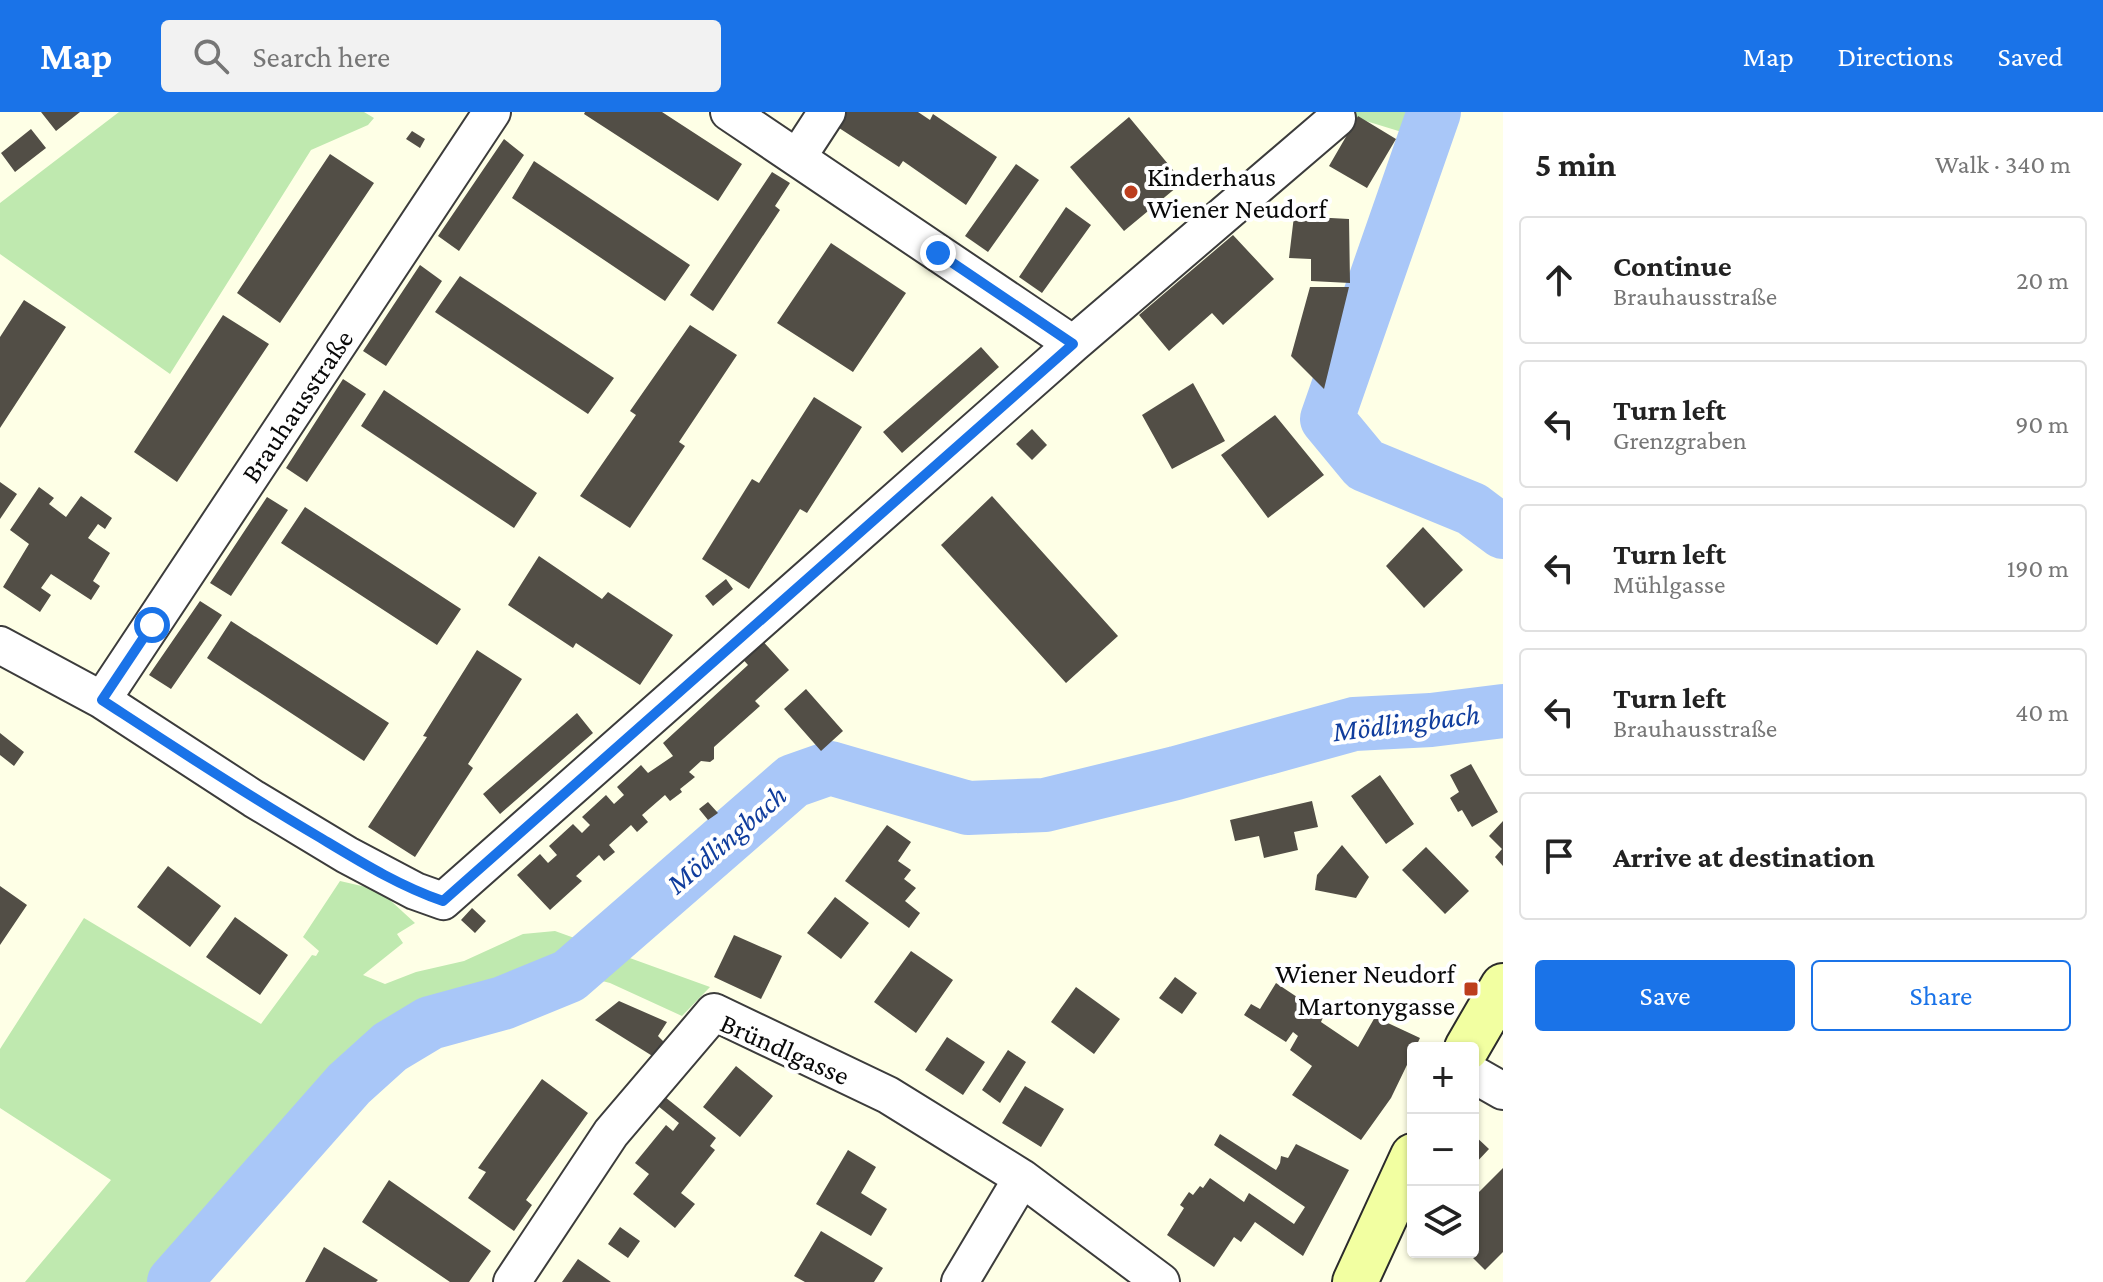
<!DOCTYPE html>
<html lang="en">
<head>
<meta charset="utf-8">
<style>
	body { margin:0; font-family:"Crimson Pro",serif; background:#f2f2f2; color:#222 }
	.controls { position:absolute; right:24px; bottom:24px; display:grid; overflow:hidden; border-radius:8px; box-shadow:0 2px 6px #0004 }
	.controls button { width:72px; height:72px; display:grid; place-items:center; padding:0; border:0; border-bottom:2px solid #e0e0e0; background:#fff; color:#222; font:40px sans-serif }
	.stop { position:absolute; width:24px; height:24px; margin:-18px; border:6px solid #1a73e8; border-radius:50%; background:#fff }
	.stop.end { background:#1a73e8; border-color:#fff; box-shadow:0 2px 8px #0008 }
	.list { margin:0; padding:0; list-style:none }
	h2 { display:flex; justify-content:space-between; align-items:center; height:104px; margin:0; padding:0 32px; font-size:34px }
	h2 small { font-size:26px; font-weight:400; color:#767676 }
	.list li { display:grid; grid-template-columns:52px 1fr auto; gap:24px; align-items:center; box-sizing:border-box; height:128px; margin:0 16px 16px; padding:0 16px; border:2px solid #e0e0e0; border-radius:8px }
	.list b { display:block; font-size:30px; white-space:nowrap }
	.list p { margin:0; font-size:26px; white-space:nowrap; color:#767676 }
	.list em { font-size:26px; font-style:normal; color:#767676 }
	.actions { display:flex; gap:16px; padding:24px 32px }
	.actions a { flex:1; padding:18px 0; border:2px solid #1a73e8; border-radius:8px; text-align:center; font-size:28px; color:#1a73e8 }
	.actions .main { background:#1a73e8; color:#fff }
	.icon { flex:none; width:44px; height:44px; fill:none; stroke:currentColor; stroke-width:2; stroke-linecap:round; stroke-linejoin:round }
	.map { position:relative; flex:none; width:1503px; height:1170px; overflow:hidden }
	header { display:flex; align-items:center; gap:48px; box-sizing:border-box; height:112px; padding:0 40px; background:#1a73e8; color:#fff }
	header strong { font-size:38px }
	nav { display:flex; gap:44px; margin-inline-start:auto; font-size:28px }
	.search { width:560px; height:72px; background:#f2f2f2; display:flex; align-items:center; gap:20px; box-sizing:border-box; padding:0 28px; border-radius:8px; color:#767676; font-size:30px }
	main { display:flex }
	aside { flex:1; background:#fff }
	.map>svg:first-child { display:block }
	.green { fill:#bfe9af }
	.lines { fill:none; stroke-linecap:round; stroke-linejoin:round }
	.river { stroke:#a9c7f8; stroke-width:54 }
	.building { fill:#524e46 }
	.street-casing { stroke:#3c3c3c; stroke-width:40 }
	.secondary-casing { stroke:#2b2b2b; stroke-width:48 }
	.street { stroke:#fff; stroke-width:36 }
	.secondary { stroke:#f2ffa1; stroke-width:44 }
	.route { stroke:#1a73e8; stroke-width:10 }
	.poi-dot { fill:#bc3e1e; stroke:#fff; stroke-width:3 }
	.labels { text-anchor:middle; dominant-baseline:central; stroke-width:8; stroke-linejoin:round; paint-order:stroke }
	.poi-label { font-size:28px; fill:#090909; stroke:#fff; text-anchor:start }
	.street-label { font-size:28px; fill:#090909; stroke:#fff }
	.water-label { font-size:30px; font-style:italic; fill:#103d9d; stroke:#fff }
</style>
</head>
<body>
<header>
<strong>Map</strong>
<div class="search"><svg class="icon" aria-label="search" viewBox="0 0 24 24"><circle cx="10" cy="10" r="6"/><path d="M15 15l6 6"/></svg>Search here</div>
<nav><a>Map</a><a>Directions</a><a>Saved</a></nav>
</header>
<main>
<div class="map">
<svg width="1503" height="1170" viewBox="0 0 1503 1170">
	<rect width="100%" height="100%" fill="#feffe6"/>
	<path class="green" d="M119 0H364L374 6 368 13 311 38 170 262 0 142V91Z
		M1309 0H1426L1418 25 1340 1Z
		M340 769 379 778 415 811 397 822 403 831 363 863 385 872 416 860 464 849 523 822 555 819 710 875 682 904 610 871 567 860 503 891 429 908 390 935 345 971 168 1170H25L111 1068 0 996V937L84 806 261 912 312 843 316 844 319 839 303 825Z"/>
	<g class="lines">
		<path class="river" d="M1434 0 1327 307 1365 353 1472 397 1503 420
			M174 1170 349 972 390 935 430 911 503 891 569 864 793 669 830 656 968 696 1045 693 1176 661 1354 612 1431 608 1503 599"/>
	</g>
	<path class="building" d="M41 0H80L56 19Z
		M585 0H662L742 52 718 89 584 2Z
		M846 0H918L930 8 933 2 997 45 966 93 903 49 899 55 836 14Z
		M1358 4 1396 27 1367 76 1329 54Z
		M1129 5 1183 70 1124 119 1070 55Z
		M31 17 46 36 15 60 1 41Z
		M412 19 425 27 420 36 406 27Z
		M504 27 524 43 459 139 438 124Z
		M330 42 374 71 280 211 237 181Z
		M534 49 690 153 665 189 512 86Z
		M1016 52 1039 68 988 140 965 124Z
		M772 60 790 71 775 94 780 98 713 199 690 183Z
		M1066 95 1091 113 1042 181 1019 165Z
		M1294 104 1349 107 1350 171 1311 169V147L1289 146Z
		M1233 123 1274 167 1223 213 1212 201 1169 239 1139 203Z
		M831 131 906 181 853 260 777 211Z
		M420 153 442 169 386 254 363 239Z
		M460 164 614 266 588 302 435 200Z
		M1310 175H1349L1324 277 1291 244Z
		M24 188 66 215 0 316V225Z
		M223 203 269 232 177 370 134 340Z
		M690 213 737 243 679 330 685 334 630 416 580 384 636 303 630 299Z
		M981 235 999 255 902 341 883 320Z
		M343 267 366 282 307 370 286 356Z
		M1193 271 1225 329 1172 357 1142 303Z
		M384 278 537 381 514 416 361 314Z
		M814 285 862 315 807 401 800 397 749 477 702 447 752 367 759 371Z
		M1275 303 1324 363 1268 406 1221 343Z
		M1032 317 1047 333 1032 348 1016 332Z
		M0 370 17 382 0 407Z
		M39 375 54 386 49 392 66 405 81 384 112 406 105 417 98 412 88 426 110 441 93 469 100 474 91 488 51 462 41 476 51 483 40 500 3 475 29 432 10 418Z
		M992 384 1118 524 1066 571 941 433Z
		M267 385 288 398 231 484 210 471Z
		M305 395 461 497 437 533 281 431Z
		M1423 415 1463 458 1424 496 1386 454Z
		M539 444 602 487 608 480 673 523 640 573 576 531 573 536 508 493Z
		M726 467 733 477 713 494 705 484Z
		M200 489 222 503 171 577 149 563Z
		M231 509 389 611 364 649 207 546Z
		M759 525 789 558 755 589 760 594 714 635V647L710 650 701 649 689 660 695 665 680 677 682 680 670 689 665 683 642 703 648 710 637 720 631 713 609 733 615 740 604 749 599 743 576 764 582 769 550 798 517 763 540 742 548 751 557 743 549 734 573 712 582 721 590 713 582 705 606 683 614 692 624 683 617 675 641 653 648 661 673 644 663 631 748 553 739 543Z
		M477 538 522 567 468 652 473 656 415 745 368 715 427 625 423 624Z
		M806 577 843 619 821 639 784 597Z
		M577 601 593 621 500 702 483 682Z
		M0 621 24 640 14 654 0 643Z
		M1471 652 1498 700 1472 715 1462 698 1458 700 1450 686 1459 680 1450 663Z
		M1380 663 1414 712 1386 732 1351 684Z
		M1312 689 1318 715 1294 720 1298 738 1264 746 1259 724 1235 729 1230 708Z
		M708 690 718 701 708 708 699 697Z
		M1503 709V754L1495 745 1502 737 1489 724Z
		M887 713 911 730 898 749 911 758 904 767 916 776 905 789 920 801 909 816 845 769Z
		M1342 733 1369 765 1356 786 1315 778 1317 763Z
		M1426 735 1469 779 1445 802 1402 758Z
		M168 754 221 794 190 835 137 795Z
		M0 774 27 793 0 833Z
		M835 785 869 811 841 847 807 821Z
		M472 796 486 809 475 821 461 808Z
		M235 805 288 843 260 883 206 845Z
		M734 823 782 844 761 887 714 865Z
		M911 839 953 868 916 921 874 890Z
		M1175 865 1197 881 1182 902 1159 886Z
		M1276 871 1324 903 1321 910 1358 935 1375 905 1420 926 1391 986 1361 1028 1292 983 1312 954 1290 938 1298 924 1293 920 1286 930 1244 903 1251 892 1260 897Z
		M1076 875 1120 907 1094 942 1051 910Z
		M619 889 667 910 658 924 664 930 654 945 595 908Z
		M947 925 985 950 963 983 925 958Z
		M1008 938 1026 950 1000 991 982 978Z
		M736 954 773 984 740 1025 703 995Z
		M542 967 588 1001 526 1088 532 1093 514 1119 468 1086 486 1060 478 1056Z
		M1025 974 1064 997 1041 1035 1002 1011Z
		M665 985 716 1026 710 1034 715 1038 681 1081 695 1092 675 1116 633 1082 649 1062 635 1051 666 1013 673 1019 679 1011 658 994Z
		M1220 1022 1276 1058 1280 1051 1281 1044 1288 1046 1296 1032 1349 1058 1303 1144 1255 1110 1241 1130 1234 1125 1214 1155 1167 1123 1184 1096 1180 1093 1189 1080 1193 1083 1200 1074 1203 1076 1210 1066 1244 1090 1249 1081 1294 1112 1305 1095 1214 1033Z
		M1473 1022 1489 1037 1473 1054Z
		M848 1038 876 1055 861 1081 887 1097 871 1124 816 1092Z
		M1503 1056V1140L1485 1158 1467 1140H1473V1086Z
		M389 1068 491 1139 469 1170H450L362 1110Z
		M620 1115 640 1129 628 1146 608 1132Z
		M821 1119 883 1156 874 1170H805L794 1164Z
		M324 1135 378 1168 376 1170H305Z
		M578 1147 611 1170H562Z"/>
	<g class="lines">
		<g class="street-casing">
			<path id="street" d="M729 0 1073 232
				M797 46 827 0
				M0 533 102 588 254 687 347 743 415 779 443 789 1073 232 1337 6
				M102 588 492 0
				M1473 962 1503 979
				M512 1170 611 1021 714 900 888 983 1022 1066 1161 1170
				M960 1170 1022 1066"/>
		</g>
		<g class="secondary-casing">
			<path id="secondary" d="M1467 936 1503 874
				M1355 1170 1413 1044"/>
		</g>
		<use href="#street" class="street"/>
		<use href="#secondary" class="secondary"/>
	</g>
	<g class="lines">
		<path class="route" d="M152 513 102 588C174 635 245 682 319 725 359 749 399 774 443 789L1073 232 938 141"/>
	</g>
	<g class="poi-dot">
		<circle cx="1131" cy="80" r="8"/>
		<rect x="1463" y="869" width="16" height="16" rx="4"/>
	</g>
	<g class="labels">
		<g class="poi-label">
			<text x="1147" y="64">Kinderhaus<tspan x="1147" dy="32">Wiener Neudorf</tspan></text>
			<text x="1455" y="861" text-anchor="end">Wiener Neudorf<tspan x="1455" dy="32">Martonygasse</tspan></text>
		</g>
		<g class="street-label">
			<text transform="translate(297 294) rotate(-56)">Brauhausstraße</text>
			<text transform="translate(785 937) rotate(24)">Bründlgasse</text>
		</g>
		<g class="water-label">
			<text transform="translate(1406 610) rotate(-7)">Mödlingbach</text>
			<text transform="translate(726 727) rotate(-41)">Mödlingbach</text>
		</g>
	</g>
</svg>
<div class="controls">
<button>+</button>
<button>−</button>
<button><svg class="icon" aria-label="layers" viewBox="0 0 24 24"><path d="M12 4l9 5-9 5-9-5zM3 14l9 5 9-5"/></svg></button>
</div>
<div class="stop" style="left:152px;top:513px"></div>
<div class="stop end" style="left:938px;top:141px"></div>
</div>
<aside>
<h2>5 min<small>Walk · 340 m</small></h2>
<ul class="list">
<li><svg class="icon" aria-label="ahead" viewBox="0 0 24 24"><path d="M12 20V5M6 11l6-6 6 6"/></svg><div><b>Continue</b><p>Brauhausstraße</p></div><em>20 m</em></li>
<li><svg class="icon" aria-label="left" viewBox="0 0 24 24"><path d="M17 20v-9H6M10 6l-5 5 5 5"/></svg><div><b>Turn left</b><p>Grenzgraben</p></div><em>90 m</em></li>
<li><svg class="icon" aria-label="left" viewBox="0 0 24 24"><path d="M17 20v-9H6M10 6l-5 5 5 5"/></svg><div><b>Turn left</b><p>Mühlgasse</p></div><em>190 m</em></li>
<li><svg class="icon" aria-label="left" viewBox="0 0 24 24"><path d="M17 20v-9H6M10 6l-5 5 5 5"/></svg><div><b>Turn left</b><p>Brauhausstraße</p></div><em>40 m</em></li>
<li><svg class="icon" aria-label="arrive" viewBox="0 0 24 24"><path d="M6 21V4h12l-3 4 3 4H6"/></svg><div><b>Arrive at destination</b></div></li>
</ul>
<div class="actions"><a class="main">Save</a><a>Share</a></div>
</aside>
</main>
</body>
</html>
